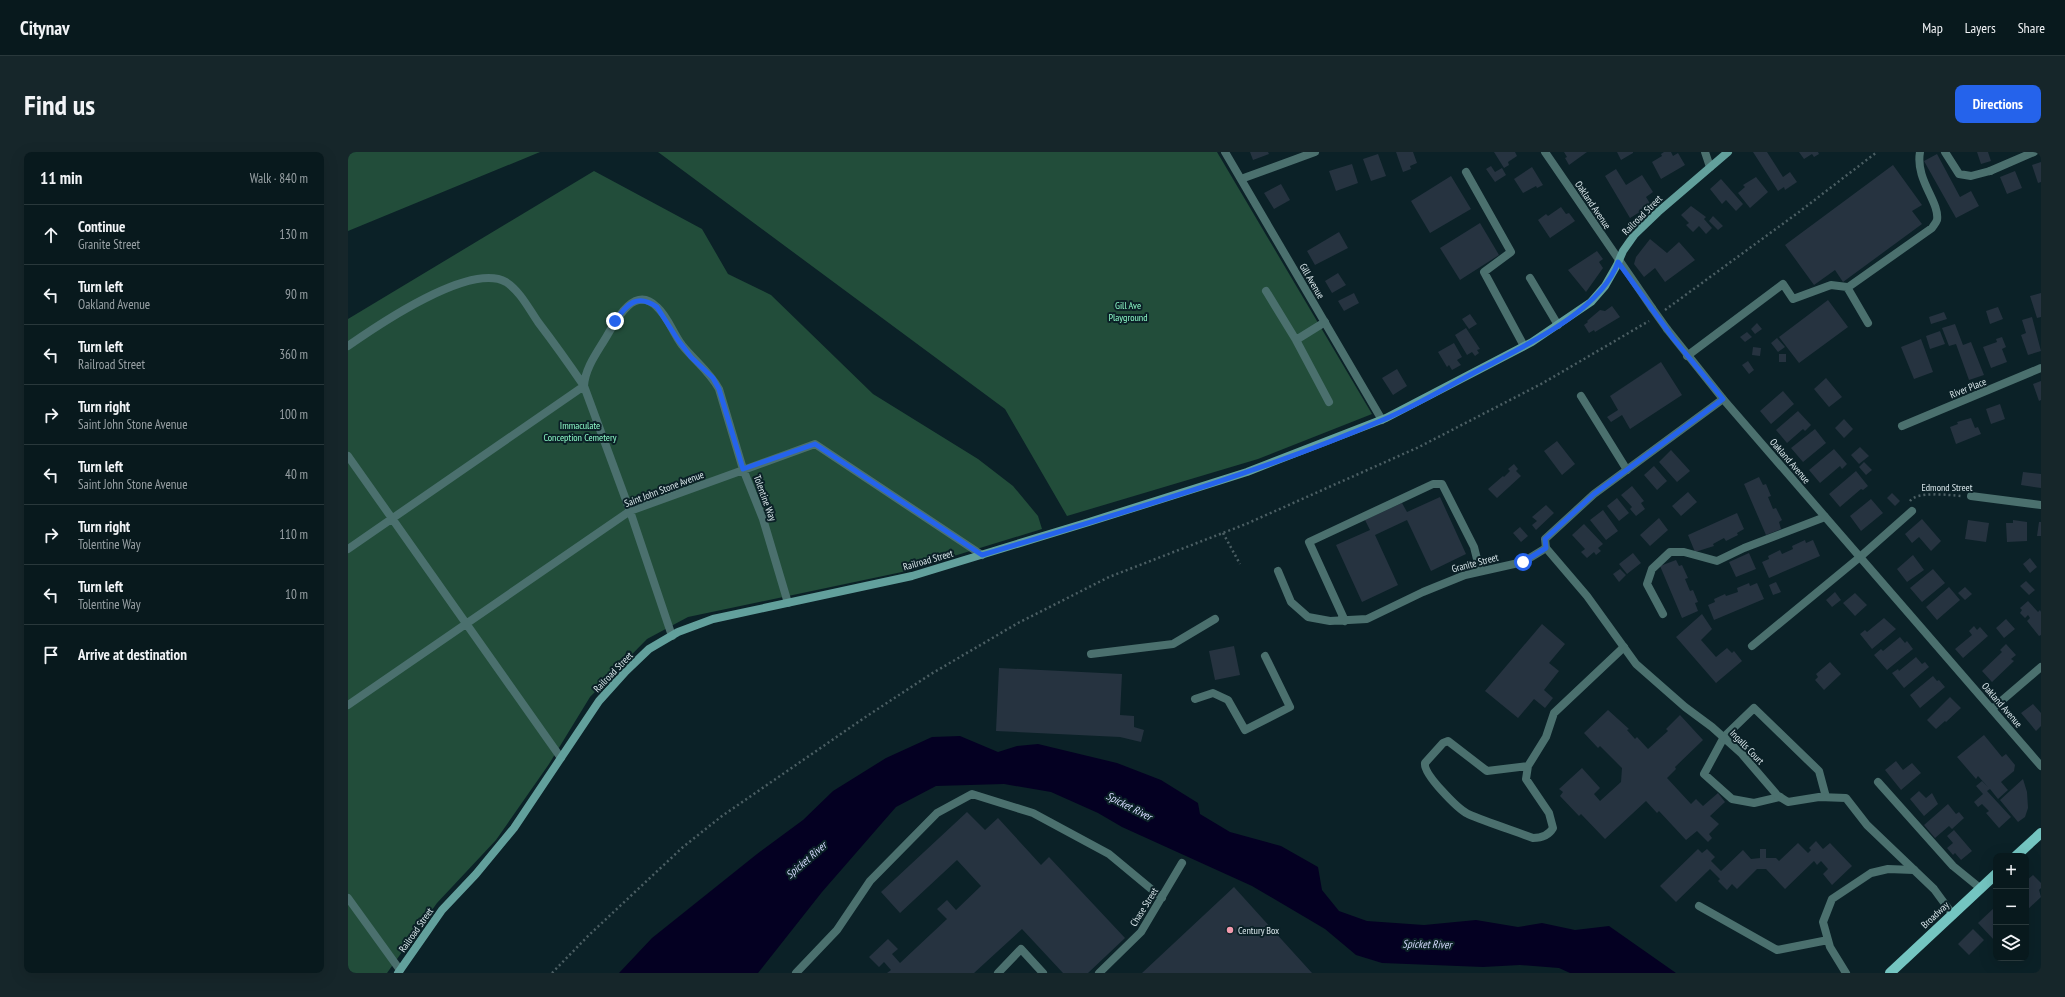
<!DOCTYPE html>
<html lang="en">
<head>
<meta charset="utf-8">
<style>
	body { margin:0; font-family:"PT Sans Narrow",sans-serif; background:#16262a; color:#f1f3f6 }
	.controls { position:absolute; right:12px; bottom:12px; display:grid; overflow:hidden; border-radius:8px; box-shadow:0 4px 16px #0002 }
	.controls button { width:36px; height:36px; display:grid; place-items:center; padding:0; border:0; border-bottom:1px solid #29383b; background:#08191d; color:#f1f3f6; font:20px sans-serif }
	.stop { position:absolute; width:12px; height:12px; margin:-9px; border:3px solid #2563eb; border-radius:50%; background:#fff }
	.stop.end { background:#2563eb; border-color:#fff; box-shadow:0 1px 4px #0008 }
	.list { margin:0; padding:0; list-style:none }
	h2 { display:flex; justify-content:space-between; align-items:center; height:52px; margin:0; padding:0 16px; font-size:17px }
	h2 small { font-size:13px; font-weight:400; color:#98a0a4 }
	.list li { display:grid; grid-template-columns:26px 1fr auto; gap:12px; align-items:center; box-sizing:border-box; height:60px; padding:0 16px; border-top:1px solid #29383b }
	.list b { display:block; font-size:15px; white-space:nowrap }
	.list p { margin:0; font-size:13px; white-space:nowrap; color:#98a0a4 }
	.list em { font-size:13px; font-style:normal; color:#98a0a4 }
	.icon { flex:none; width:22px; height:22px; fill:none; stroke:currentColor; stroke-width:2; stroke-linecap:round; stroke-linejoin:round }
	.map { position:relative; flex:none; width:1693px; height:821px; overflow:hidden; border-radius:8px }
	header { display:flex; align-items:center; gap:24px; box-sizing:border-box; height:56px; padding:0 20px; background:#08191d; border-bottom:1px solid #29383b }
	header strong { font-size:19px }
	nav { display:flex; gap:22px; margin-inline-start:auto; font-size:14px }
	.intro { display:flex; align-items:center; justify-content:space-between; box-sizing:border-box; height:96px; padding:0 24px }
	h1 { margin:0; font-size:28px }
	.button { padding:10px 18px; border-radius:8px; background:#2563eb; color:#fff; font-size:14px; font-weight:700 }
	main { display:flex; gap:24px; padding:0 24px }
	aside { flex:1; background:#08191d; border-radius:8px; box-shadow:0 4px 16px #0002 }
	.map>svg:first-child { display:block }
	.green { fill:#224d3a }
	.water { fill:#040022 }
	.building { fill:#263340 }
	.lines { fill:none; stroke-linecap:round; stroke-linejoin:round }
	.path { stroke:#4c5f64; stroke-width:2.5; stroke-dasharray:2 3; stroke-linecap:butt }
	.service { stroke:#4b706e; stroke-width:8 }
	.minor { stroke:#4b706e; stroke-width:8 }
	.tertiary { stroke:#4b706e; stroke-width:8 }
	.secondary { stroke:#62a09c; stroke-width:8 }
	.primary { stroke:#74c5c1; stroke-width:10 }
	.tertiary-bridge { stroke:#4b706e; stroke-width:8 }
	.route { stroke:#2563eb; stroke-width:5 }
	.poi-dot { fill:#f29aad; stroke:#0b2127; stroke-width:1.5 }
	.labels { text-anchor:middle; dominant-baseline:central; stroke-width:4; stroke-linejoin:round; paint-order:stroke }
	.street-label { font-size:10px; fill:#dae7eb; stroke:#0b2127 }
	.park-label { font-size:10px; fill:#8dfac8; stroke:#0b2127 }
	.poi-label { font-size:10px; fill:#dae7eb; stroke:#0b2127; text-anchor:start }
	.water-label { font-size:11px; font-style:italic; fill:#d4dafd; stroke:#0b2127 }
</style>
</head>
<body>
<header>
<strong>Citynav</strong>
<nav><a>Map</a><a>Layers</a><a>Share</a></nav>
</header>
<div class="intro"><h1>Find us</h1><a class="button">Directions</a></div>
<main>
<aside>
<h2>11 min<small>Walk · 840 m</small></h2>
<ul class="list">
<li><svg class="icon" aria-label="ahead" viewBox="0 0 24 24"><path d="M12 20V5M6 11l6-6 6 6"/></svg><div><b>Continue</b><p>Granite Street</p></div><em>130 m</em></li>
<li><svg class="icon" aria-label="left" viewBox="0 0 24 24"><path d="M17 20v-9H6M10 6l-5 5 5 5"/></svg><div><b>Turn left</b><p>Oakland Avenue</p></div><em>90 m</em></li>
<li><svg class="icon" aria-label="left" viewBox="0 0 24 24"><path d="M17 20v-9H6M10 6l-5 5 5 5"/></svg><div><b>Turn left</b><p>Railroad Street</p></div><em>360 m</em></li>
<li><svg class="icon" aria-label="right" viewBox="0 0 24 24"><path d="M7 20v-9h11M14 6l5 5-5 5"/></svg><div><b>Turn right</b><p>Saint John Stone Avenue</p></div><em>100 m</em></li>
<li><svg class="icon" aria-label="left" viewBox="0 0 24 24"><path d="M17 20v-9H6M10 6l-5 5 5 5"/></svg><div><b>Turn left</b><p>Saint John Stone Avenue</p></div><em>40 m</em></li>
<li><svg class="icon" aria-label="right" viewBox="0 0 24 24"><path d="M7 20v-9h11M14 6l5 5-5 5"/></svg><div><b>Turn right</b><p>Tolentine Way</p></div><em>110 m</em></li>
<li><svg class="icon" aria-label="left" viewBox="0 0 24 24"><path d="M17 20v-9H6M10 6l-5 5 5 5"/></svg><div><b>Turn left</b><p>Tolentine Way</p></div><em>10 m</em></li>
<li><svg class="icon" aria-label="arrive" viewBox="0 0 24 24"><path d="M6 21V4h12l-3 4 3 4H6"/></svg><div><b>Arrive at destination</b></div></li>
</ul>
</aside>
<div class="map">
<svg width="1693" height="821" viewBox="0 0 1693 821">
	<rect width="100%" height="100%" fill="#0b2127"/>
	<path class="green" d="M0 0H192L0 79Z
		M310 0H869L1024 262 910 307 719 364 657 257Z
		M246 19 354 77 380 122 423 143 525 242 630 307 665 334 690 364 694 377 554 420 340 465 299 487 242 545 201 612 148 688 89 751 39 821H0V167Z"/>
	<path class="water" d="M612 584 650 600 669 594 690 592 769 611 813 628 850 651 852 662 882 680 933 694 970 715 974 738 991 759 1019 769 1076 773 1128 768 1170 775 1194 771 1227 778 1261 774 1328 821H1222L1211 816 1172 813 1135 815 1034 811 1008 803 977 777 904 734 774 675 750 661 703 640 656 632 588 634 548 655 474 740 410 821H271L304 786 409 702 455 668 485 639 538 606 584 585Z"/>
	<path class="building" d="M902 0H920L921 2 905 8Z
		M1048 0H1065L1069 11 1062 14 1063 17 1055 20Z
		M1146 0H1167L1169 4 1160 10 1161 13 1156 16Z
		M1216 0H1239L1221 13 1217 6 1219 5Z
		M1269 0H1285V1L1273 8Z
		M1316 0H1323L1325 4 1330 1 1337 13 1313 27 1304 10 1314 4 1313 2Z
		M1405 0H1419L1435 25 1442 20 1449 30 1437 38 1436 35 1430 39Z
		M1451 0H1470L1471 2 1466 5 1464 2 1456 7Z
		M1629 0H1640L1643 9 1633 12Z
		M1030 2 1038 24 1023 29 1015 7Z
		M1589 2 1612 45 1623 39 1631 54 1608 66 1576 9Z
		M1693 10V30L1690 31 1684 13Z
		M1004 12 1010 31 988 39 981 19Z
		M1545 13 1574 53 1564 59 1574 72 1495 130 1487 118 1466 133 1437 93Z
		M1143 14 1147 20 1154 16 1158 23 1147 30 1138 17Z
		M1184 15 1195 33 1189 36 1188 34 1175 41 1166 27Z
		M1268 17 1278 33 1294 23 1305 40 1298 45 1303 53 1282 66 1257 24Z
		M1667 19 1674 36 1659 42 1652 25Z
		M1103 24 1123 57 1082 81 1063 49Z
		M1408 25 1420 40 1402 56 1390 41 1397 35 1395 33Z
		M1373 27 1395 52 1388 59 1378 48 1374 52 1362 37Z
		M933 32 942 48 926 57 916 41Z
		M1343 54 1358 65 1356 67 1364 76 1358 82 1351 74 1345 80 1338 73 1341 71 1333 63Z
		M1213 55 1218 62 1221 61 1227 69 1202 86 1190 68 1198 62 1200 64Z
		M1365 64 1375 74 1370 78 1361 69Z
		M1132 71 1151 103 1112 128 1092 96Z
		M991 80 1000 96 967 113 959 99Z
		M1302 87 1319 101 1331 90 1347 108 1317 130 1307 116 1296 125 1286 112 1288 105Z
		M1249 99 1255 107 1251 110 1255 116 1238 140 1220 118Z
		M990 121 998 133 984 141 977 129Z
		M1006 141 1011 151 996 159 990 149Z
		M1693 141V165L1689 166 1682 144Z
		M1480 148 1500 175 1451 211 1431 185Z
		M1264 154 1272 165 1247 180 1246 178 1241 181 1236 173 1240 170 1239 169 1252 158 1257 159Z
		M1650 155 1655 167 1642 172 1638 159Z
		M1596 160 1599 167 1583 172 1581 165Z
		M1122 162 1129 172 1121 177 1114 167Z
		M1684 165 1693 199 1680 203 1673 183 1678 181 1674 168Z
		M1409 171 1414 177 1407 182 1403 177Z
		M1607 172 1615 193 1623 190 1636 223 1621 228 1608 192 1601 194 1594 176Z
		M1118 176 1132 197 1129 198 1131 201 1127 204 1124 200 1119 203 1107 183Z
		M1592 179 1597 192 1582 197 1578 184Z
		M1399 180 1404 185 1397 190 1392 185Z
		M1654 185 1658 195 1654 197 1659 210 1643 216 1635 195 1649 190 1648 187Z
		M1429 186 1437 195 1430 200 1423 191Z
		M1573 187 1585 220 1566 227 1553 195Z
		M1106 191 1114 205 1109 208 1113 213 1104 218 1101 213 1099 215 1090 200Z
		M1405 195 1413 196 1412 204 1404 203Z
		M1431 202H1438V210H1431Z
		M1400 209 1406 218 1401 222 1394 213Z
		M1313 210 1334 243 1282 277 1274 263 1263 270 1259 265 1270 258 1262 244Z
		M1049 217 1059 234 1045 243 1034 226Z
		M1478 226 1494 245 1481 255 1466 237Z
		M1693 229V248L1691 249 1685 232Z
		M1435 239 1446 252 1423 272 1412 259Z
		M1652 252 1657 267 1643 272 1638 257Z
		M1450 259 1463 273 1457 279 1455 277 1439 291 1428 278Z
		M1623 266 1627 276 1630 275 1633 282 1608 292 1602 275 1610 272 1609 270Z
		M1496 267 1505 277 1496 286 1487 276Z
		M1467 277 1478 291 1455 310 1443 296Z
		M1209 289 1227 312 1214 323 1196 299Z
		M1512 295 1521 304 1511 312 1503 303Z
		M1486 297 1499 312 1494 317 1492 314 1472 331 1461 318Z
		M1323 298 1342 319 1329 330 1311 310Z
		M1516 310 1524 318 1518 323 1511 315Z
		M1166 312 1170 317 1168 319 1173 324 1149 346 1140 337 1155 324 1156 325 1162 319 1160 317Z
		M1306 314 1319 329 1309 338 1296 323Z
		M1508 319 1520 334 1515 338 1513 337 1492 355 1481 342Z
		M1675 320 1693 322V336L1673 333Z
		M1411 325 1415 333 1418 332 1423 344 1420 345 1425 357 1428 356 1434 368 1431 370 1433 377 1418 383 1396 332Z
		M1284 334 1296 349 1293 351 1297 357 1288 364 1282 357 1284 355 1273 343Z
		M1340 340 1349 350 1333 364 1324 354Z
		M1544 341 1552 349 1547 354 1539 346Z
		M1092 345 1118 402 1083 419 1059 368 1027 383 1050 433 1014 450 988 393 1022 378 1017 368 1054 351 1059 360Z
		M1269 346 1281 361 1271 369 1259 354Z
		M1523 347 1535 361 1513 379 1502 364Z
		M1198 353 1206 361 1188 378 1184 373 1189 369 1184 365Z
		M1255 358 1270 379 1258 388 1242 368Z
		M1389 361 1396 377 1389 381 1390 383 1378 389 1376 386 1365 392 1366 394 1347 400 1340 383Z
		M1311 366 1320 378 1302 394 1292 383Z
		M1574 367 1593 389 1583 399 1571 385 1564 391 1557 382Z
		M1620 368 1641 371 1638 390 1617 387Z
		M1665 368 1679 370V389L1659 390 1658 371H1665Z
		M1691 370H1693V384H1689Z
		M1236 372 1255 392 1250 396 1253 399 1248 403 1246 400 1239 406 1233 400 1237 397 1224 383Z
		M1172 375 1180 384 1173 390 1165 381Z
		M1457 388 1458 391 1465 388 1472 404 1421 426 1414 410 1421 407 1420 404 1432 398 1434 402 1445 397 1444 394Z
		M1285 401 1293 411 1279 422 1271 412Z
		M1401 401 1408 417 1388 425 1381 410Z
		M1565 403 1576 418 1559 430 1549 417Z
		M1682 406 1689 415 1682 421 1675 412Z
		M1328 408 1331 414 1334 413 1340 426 1337 427 1342 439 1345 438 1350 450 1347 451 1350 459 1334 466 1312 414Z
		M1272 417 1278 423 1271 430 1265 422Z
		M1585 417 1597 431 1574 450 1562 436Z
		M1678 429 1687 438 1681 443 1672 434Z
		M1428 430 1433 440 1425 443 1421 433Z
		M1401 431 1402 434 1409 431 1416 447 1366 468 1360 453 1367 450 1366 447 1377 442 1378 444 1390 440 1389 436Z
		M1601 435 1612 448 1589 468 1578 455Z
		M1617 435 1624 442 1617 448 1610 441Z
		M1487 440 1493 448 1484 455 1478 448Z
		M1507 441 1519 453 1507 464 1495 451Z
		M1680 449 1690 460 1692 458 1693 460V483L1691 484 1679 469 1682 466 1680 463 1677 466 1672 461 1674 458 1672 456Z
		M1354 462 1364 477 1353 488 1368 505 1379 496 1384 501 1386 499 1394 509 1368 531 1328 485Z
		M1536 466 1548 477 1524 497 1512 482 1517 478 1519 480Z
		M1658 467 1667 477 1656 486 1648 476Z
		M1194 472 1217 492 1201 511 1211 519 1196 538 1205 546 1197 556 1186 547 1170 566 1137 539Z
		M1626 474 1629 478 1632 475 1640 484 1615 506 1607 497 1624 483 1621 479Z
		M1552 485 1557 491 1559 489 1565 497 1539 518 1526 503 1533 497 1535 499Z
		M1658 492 1668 503 1663 507 1666 509 1644 530 1634 519 1654 500 1652 498Z
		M886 494 892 523 867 528 861 499Z
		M1568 505 1574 512 1577 510 1581 515 1556 536 1544 521 1550 517 1551 519Z
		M1482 510 1493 522 1476 538 1467 528 1470 525 1468 522Z
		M651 516 774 522 772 563 786 564V575L796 578 793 590 772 585 648 579Z
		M1585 524 1589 529 1591 528 1597 535 1572 556 1562 543Z
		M1602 545 1613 556 1598 570 1597 569 1588 577 1579 568Z
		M1685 552 1693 561V574L1688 579 1673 561Z
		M1260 558 1281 577 1279 578 1287 587 1289 585 1300 597 1320 579 1318 577 1332 563 1355 588 1327 615 1328 617 1319 626 1343 652 1348 647 1355 654 1370 641 1377 650 1362 664 1371 672 1361 682 1364 686 1360 690 1349 679 1338 688 1311 659 1309 661 1298 649 1257 687 1233 662 1231 664 1212 644 1215 640 1211 637 1234 616 1252 636 1246 642 1252 649 1273 630 1274 616 1252 594 1250 596 1236 581Z
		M1636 583 1654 605 1658 602 1667 613 1666 619 1653 630 1660 638 1650 647 1642 637 1639 639 1663 665 1651 676 1638 661 1641 659 1634 652 1630 655 1626 650 1635 642 1628 634 1634 629 1640 635 1630 624 1628 627 1609 605Z
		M1548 609 1555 618 1564 611 1573 621 1553 638 1537 618Z
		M1675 627 1679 640 1680 656 1677 665 1670 670 1652 648Z
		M1571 639 1578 646 1584 641 1590 652 1576 664 1562 647Z
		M1600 652 1608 662 1611 660 1616 666 1604 677 1601 674 1587 686 1576 673Z
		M619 660 637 678 650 666 693 713 701 705 777 786 740 821H715L674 777 626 821H539L543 818 536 810 531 815 521 805 540 787 550 797 544 802 552 811 599 767 589 757 599 748 608 758 633 734 609 708 552 761 533 740Z
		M1606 678 1624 699 1613 708 1607 701 1605 703 1599 696 1605 691 1599 684Z
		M1468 689 1475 697 1482 691 1504 714 1484 733 1475 722 1480 717 1473 709 1469 713 1466 709 1437 737 1418 717H1409L1389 737 1384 732 1379 738 1370 729 1372 727 1362 717 1328 750 1312 734 1350 697 1354 701 1359 697 1367 705 1363 709 1373 719 1395 698 1403 707 1412 706V697H1418V706H1428L1431 709 1450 691 1460 701 1463 698 1461 696Z
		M1685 723 1693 731V736L1691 738 1693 745 1678 759V729Z
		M886 735 964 821H794Z
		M1647 755 1648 756V790L1630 771Z
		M1625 777 1636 788 1621 803 1610 792Z"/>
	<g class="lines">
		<path class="path" d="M1317 158 1451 60 1529 0
			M1562 349C1569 339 1601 343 1613 344
			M875 381 892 412
			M204 821 241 783 335 695 374 664 516 566 583 522 670 471 761 425 898 372 1071 295 1195 231 1301 169"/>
		<path class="service" d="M1597 0 1611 22 1623 24 1642 19
			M1118 20 1163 100 1136 120 1176 194
			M1182 126 1210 173
			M1499 136 1584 76C1585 74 1588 71 1589 68 1592 50 1567 28 1572 0
			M918 139 948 188
			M977 170 948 188 981 250
			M0 194C30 173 122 110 158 130 172 139 181 157 190 170 206 191 221 212 236 234L0 397
			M1339 204 1435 132 1445 147 1483 133 1499 135 1520 171
			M1233 244 1279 318
			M0 304 213 606
			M930 419 943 450 960 465 982 469 1019 467 1075 440 1117 423 1175 410 1198 396
			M1315 462 1299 432 1304 417 1322 400H1336L1369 409 1396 396 1477 365
			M997 469 961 390 1085 332H1094L1126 395 1132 419
			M324 484 282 359 236 234C237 215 251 198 260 182 269 166 287 133 309 155 320 165 325 181 334 193 346 208 362 220 371 237L395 317 415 367 440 451
			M1404 494 1512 405
			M743 502 825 492 867 467
			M847 547 865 541 880 548 897 578 942 555 917 504
			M0 553 282 359 467 292 634 403
			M1180 614 1139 619 1100 589 1095 591 1077 611C1075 622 1110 657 1120 662 1141 671 1164 678 1185 686 1193 686 1201 683 1205 676L1201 661 1178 627 1180 614 1198 585 1206 561 1276 495
			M1432 645 1406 651 1384 647 1356 622 1376 585 1406 556 1471 619 1478 645
			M0 746 52 818
			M1351 754 1429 798 1480 788
			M448 821 489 778 522 729 589 661 624 642 685 661 761 702 814 746
			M650 821 673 797 695 821
			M751 821 793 780 834 711
			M1498 821 1482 795 1475 770 1484 747 1523 721 1540 717 1566 718"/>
		<path class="minor" d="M877 0 1034 268
			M1357 0 1362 15
			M1642 19 1686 0
			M893 27 967 0
			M1375 247 1246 342 1197 387 1198 396 1239 444 1288 512 1337 555 1364 575 1393 601 1429 643 1440 650 1471 645 1498 646 1519 673 1586 737 1605 763
			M1554 274 1693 216
			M1623 344 1693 353
			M1512 405 1564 359
			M1644 557 1693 515
			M1530 630 1605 714 1632 736"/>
		<path class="tertiary" d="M1197 0 1304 156
			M1319 177 1375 247 1693 614"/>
		<path class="secondary" d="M50 821 94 758 128 722 166 676 251 549 278 519 301 497 330 480 365 467 564 424 741 370 899 320 1038 266 1184 190 1243 150 1257 134 1269 113 1275 99 1287 82 1310 60 1380 0"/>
		<path class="primary" d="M1668 704 1693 681
			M1542 821 1648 722"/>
		<path class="tertiary-bridge" d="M1304 156 1319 177"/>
	</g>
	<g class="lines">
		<path class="route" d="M267 169C279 152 289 141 309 155L330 188 343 205 365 226 371 237 395 317 467 292 634 403C769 362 907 323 1037 267 1072 252 1105 231 1139 214 1182 191 1253 158 1270 110L1325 186 1375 247 1246 342 1197 387 1198 396 1175 410"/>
	</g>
	<circle class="poi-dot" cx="882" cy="778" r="4"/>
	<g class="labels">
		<g class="street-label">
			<text transform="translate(1245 53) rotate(56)">Oakland Avenue</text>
			<text transform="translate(1294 63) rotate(-45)">Railroad Street</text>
			<text transform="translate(964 129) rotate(60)">Gill Avenue</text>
			<text transform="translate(1620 236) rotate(-22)">River Place</text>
			<text transform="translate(1442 309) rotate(49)">Oakland Avenue</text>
			<text x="1599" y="335">Edmond Street</text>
			<text transform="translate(316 337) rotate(-21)">Saint John Stone Avenue</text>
			<text transform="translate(417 346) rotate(70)">Tolentine Way</text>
			<text transform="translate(580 408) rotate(-16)">Railroad Street</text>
			<text transform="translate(1127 411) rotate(-15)">Granite Street</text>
			<text transform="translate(265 520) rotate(-46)">Railroad Street</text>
			<text transform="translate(1654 553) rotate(49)">Oakland Avenue</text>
			<text transform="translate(1399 595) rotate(46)">Ingalls Court</text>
			<text transform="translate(796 755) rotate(-58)">Chase Street</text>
			<text transform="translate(1587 763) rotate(-43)">Broadway</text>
			<text transform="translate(68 778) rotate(-55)">Railroad Street</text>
		</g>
		<g class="park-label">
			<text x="780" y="153">Gill Ave<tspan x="780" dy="12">Playground</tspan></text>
			<text x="232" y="273">Immaculate<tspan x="232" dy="12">Conception Cemetery</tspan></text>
		</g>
		<g class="poi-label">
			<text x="890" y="778">Century Box</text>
		</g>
		<g class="water-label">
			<text transform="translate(781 654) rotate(27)">Spicket River</text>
			<text transform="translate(458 708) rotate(-41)">Spicket River</text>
			<text transform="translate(1079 792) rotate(1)">Spicket River</text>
		</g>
	</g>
</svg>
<div class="controls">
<button>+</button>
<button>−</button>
<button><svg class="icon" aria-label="layers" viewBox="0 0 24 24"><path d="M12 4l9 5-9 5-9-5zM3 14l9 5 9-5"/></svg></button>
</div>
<div class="stop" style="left:1175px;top:410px"></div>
<div class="stop end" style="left:267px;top:169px"></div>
</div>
</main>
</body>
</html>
